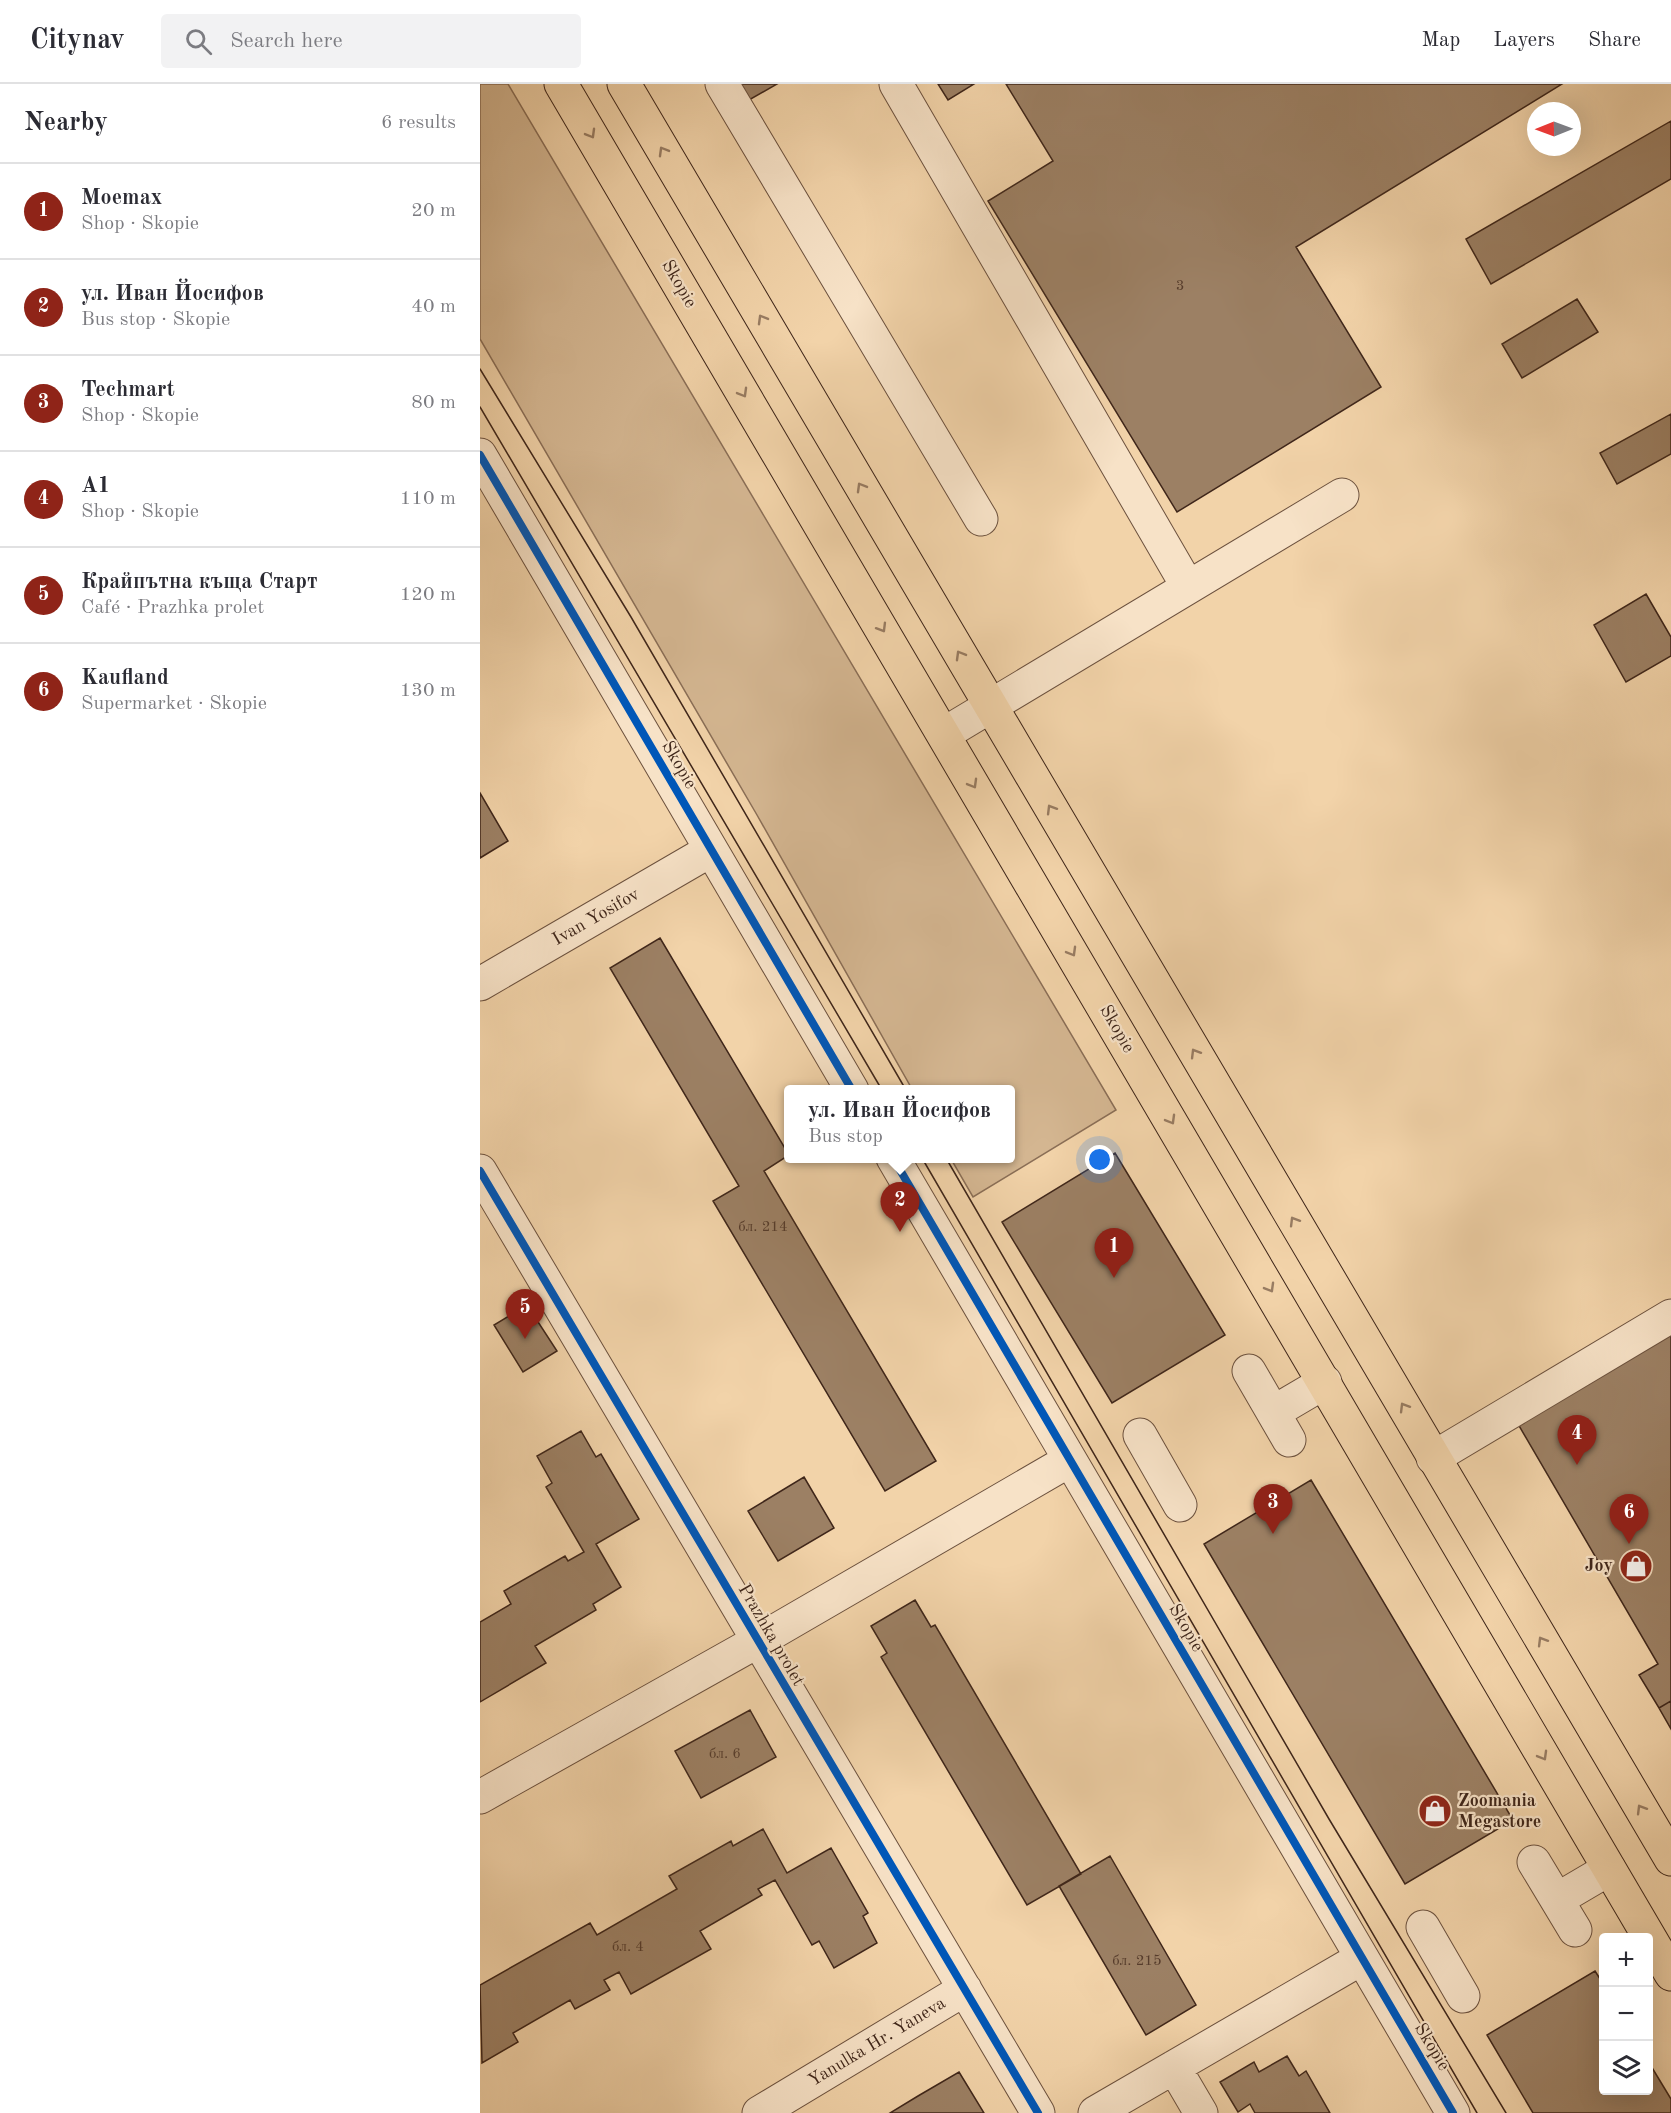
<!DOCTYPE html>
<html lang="en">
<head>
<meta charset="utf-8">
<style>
	body { margin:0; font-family:"Old Standard TT",serif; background:#f2f2f3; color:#2b2b33 }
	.controls { position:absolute; right:18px; bottom:18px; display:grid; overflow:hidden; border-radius:6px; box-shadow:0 6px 24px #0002 }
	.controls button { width:54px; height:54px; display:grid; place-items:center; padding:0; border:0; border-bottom:2px solid #e1e1e2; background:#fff; color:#2b2b33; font:30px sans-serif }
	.compass { position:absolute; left:1047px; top:18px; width:54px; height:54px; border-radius:50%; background:#fff; box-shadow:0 6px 24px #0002; rotate:269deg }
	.you { position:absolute; left:620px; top:1076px; width:21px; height:21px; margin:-15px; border:4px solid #fff; border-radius:50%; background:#1a73e8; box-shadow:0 0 0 9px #1a73e833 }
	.badge { display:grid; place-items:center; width:39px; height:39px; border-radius:50%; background:#8f2418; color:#fff; font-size:20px; font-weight:700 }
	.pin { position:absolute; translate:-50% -50px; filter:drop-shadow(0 2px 3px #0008) }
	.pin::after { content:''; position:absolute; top:32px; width:21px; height:18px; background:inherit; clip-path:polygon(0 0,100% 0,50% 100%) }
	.popup { position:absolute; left:304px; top:1001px; width:231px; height:78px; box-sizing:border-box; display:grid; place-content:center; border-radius:6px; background:#fff; filter:drop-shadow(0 2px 4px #0005); font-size:20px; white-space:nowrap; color:#7c7c81 }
	.popup b { font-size:22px; color:#2b2b33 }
	.popup::after { content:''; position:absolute; left:50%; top:100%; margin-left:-12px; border:12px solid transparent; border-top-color:#fff }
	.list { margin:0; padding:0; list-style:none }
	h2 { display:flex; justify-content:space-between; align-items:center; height:78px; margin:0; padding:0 24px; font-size:26px }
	h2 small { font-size:20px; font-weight:400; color:#7c7c81 }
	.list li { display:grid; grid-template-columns:39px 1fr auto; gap:18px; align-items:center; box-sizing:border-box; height:96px; padding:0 24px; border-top:2px solid #e1e1e2 }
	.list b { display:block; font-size:22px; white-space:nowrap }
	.list p { margin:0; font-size:20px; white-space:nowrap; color:#7c7c81 }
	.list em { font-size:20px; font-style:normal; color:#7c7c81 }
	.icon { flex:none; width:33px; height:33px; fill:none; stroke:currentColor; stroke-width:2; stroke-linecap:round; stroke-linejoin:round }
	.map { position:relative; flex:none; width:1191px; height:2029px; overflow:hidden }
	header { display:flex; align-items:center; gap:36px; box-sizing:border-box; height:84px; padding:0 30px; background:#fff; border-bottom:2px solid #e1e1e2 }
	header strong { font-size:28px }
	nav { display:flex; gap:33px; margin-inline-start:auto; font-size:21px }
	.search { width:420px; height:54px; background:#f2f2f3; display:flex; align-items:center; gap:15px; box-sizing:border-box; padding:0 21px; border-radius:6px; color:#7c7c81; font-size:22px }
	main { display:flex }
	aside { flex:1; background:#fff }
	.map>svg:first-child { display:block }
	.green { fill:#d4b691; stroke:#8a6e56; stroke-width:1.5 }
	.building { fill:#9c8064; stroke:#3f261a; stroke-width:1.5 }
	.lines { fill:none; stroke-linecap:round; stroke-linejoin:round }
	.minor-casing { stroke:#6c513e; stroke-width:35 }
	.major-casing { stroke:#3f261a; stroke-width:35 }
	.minor { stroke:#f7e2c7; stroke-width:33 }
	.major { stroke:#f2d3a9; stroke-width:33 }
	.tram { stroke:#3f261a; stroke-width:1.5 }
	.cycleway-casing { stroke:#f7e2c7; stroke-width:11 }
	.cycleway { stroke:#0057b8; stroke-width:8 }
	.oneway { stroke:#987c62 }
	.labels { text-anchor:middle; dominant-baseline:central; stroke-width:4.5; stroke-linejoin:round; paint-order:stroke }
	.number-label { font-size:15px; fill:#563c2c }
	.street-label { font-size:18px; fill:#3f261a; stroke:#f7e2c7 }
	.poi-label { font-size:18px; font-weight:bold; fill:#3f261a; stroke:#f7e2c7; text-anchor:end }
</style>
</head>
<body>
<header>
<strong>Citynav</strong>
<div class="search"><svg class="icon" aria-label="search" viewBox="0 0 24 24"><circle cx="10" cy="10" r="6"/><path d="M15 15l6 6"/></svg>Search here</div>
<nav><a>Map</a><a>Layers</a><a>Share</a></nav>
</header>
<main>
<aside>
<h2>Nearby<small>6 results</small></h2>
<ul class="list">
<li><span class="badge">1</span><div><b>Moemax</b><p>Shop · Skopie</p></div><em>20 m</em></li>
<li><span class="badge">2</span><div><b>ул. Иван Йосифов</b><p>Bus stop · Skopie</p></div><em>40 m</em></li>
<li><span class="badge">3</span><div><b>Techmart</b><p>Shop · Skopie</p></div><em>80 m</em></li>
<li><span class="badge">4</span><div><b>A1</b><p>Shop · Skopie</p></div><em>110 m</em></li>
<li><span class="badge">5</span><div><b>Крайпътна къща Старт</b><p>Café · Prazhka prolet</p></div><em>120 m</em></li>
<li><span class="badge">6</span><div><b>Kaufland</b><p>Supermarket · Skopie</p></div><em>130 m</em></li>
</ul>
</aside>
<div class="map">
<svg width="1191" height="2029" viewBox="0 0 1191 2029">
	<rect width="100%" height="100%" fill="#f2d3a9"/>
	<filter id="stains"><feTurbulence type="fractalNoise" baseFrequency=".00333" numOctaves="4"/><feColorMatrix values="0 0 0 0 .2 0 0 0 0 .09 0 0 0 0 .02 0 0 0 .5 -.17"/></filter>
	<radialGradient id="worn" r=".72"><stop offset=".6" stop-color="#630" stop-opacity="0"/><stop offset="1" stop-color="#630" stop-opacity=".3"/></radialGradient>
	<path class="green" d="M0 0H28L636 1026 493 1113 471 1075 531 1074V1006L432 1005 277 731 0 255Z"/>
	<path class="building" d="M260 0H297L269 16Z
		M458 0H494L468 16Z
		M526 0H1082L816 163 901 303 697 428 508 117 573 77Z
		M1191 37V95L1011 200 986 155Z
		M1097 215 1118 248 1042 294 1022 260Z
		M1191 330V370L1137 400 1120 369Z
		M1166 510 1191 553V572L1146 598 1114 541Z
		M0 709 28 757 0 774Z
		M180 854 309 1071 284 1087 456 1377 405 1407 233 1117 259 1102 130 884Z
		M635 1069 745 1251 632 1319 522 1138Z
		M47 1221 77 1267 43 1288 14 1241Z
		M1191 1250V1617L1179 1624 1159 1591 1178 1580 1038 1340Z
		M101 1347 116 1373 121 1370 159 1435 116 1460 141 1503 113 1520 116 1526 55 1562 66 1579 0 1618V1538L31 1520 24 1507 85 1472 88 1477 104 1468 66 1403 72 1399 57 1372Z
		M324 1393 354 1444 298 1477 268 1427Z
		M831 1396 1033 1736 925 1800 724 1460Z
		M435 1516 451 1543 455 1541 601 1790 547 1821 401 1573 407 1569 391 1542Z
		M1191 1617V1645L1179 1624Z
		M270 1626 296 1673 221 1714 195 1667Z
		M283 1745 307 1789 351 1764 388 1829 383 1832 397 1859 354 1884 339 1857 332 1861 295 1796 278 1805 282 1811 220 1847 231 1865 151 1910 139 1888 124 1896 130 1906 95 1925 90 1916 33 1949 38 1958 2 1979 0 1901 110 1839 117 1851 197 1805 189 1792 251 1757 253 1762Z
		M630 1772 716 1921 666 1951 579 1802Z
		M1115 1887 1124 1901V2006H1168V1977L1191 2015V2029H1053L1007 1951Z
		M807 1972 819 1992 826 1987 850 2029H775L770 2020 758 2028 740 1998 774 1978 779 1988Z
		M479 1988 504 2029H410L438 2012Z"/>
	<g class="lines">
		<g class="minor-casing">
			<path id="minor" d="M242 0 501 435
				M416 0 708 503
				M0 371 372 1006
				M464 650 862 411
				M0 900 231 766
				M413 1074 973 2029
				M0 1087 558 2029
				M769 1287 809 1356
				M794 1328 845 1298
				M660 1351 700 1421
				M953 1374 1191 1232
				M0 1713 278 1557 590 1376
				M1054 1778 1095 1846
				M1078 1815 1129 1785
				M943 1843 983 1912
				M694 1983 721 2029
				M279 2029 485 1905
				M615 2029 882 1874"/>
		</g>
		<g class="major-casing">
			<path id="major" d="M81 0 1191 1890
				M144 0 1191 1775"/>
		</g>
		<use href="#minor" class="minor"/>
		<use href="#major" class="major"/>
		<path class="tram" d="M0 285 151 533 426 1006
			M0 323 402 1006
			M442 1074 997 2029
			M466 1074 849 1735 1026 2029"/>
		<g class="cycleway-casing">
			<path id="cycleway" d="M0 371 372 1006
				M413 1074 973 2029
				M0 1087 558 2029"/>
		</g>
		<use href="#cycleway" class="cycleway"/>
	</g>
	<defs><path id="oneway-chevron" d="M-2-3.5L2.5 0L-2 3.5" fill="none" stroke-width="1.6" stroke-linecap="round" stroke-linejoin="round" transform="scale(1.5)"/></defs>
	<g class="oneway">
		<use href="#oneway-chevron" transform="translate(111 50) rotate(60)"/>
		<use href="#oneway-chevron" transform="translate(183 67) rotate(-120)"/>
		<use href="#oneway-chevron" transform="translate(282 235) rotate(-120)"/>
		<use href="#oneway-chevron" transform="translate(263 309) rotate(60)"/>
		<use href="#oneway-chevron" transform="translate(381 403) rotate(-120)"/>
		<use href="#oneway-chevron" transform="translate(402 544) rotate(59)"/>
		<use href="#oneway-chevron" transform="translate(480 571) rotate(-120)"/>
		<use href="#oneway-chevron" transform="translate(493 700) rotate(60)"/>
		<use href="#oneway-chevron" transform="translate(571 725) rotate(-121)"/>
		<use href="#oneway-chevron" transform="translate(592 868) rotate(60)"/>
		<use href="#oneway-chevron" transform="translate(715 969) rotate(-121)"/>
		<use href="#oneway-chevron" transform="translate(691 1036) rotate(60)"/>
		<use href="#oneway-chevron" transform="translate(814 1137) rotate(-121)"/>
		<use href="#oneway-chevron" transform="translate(790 1204) rotate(60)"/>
		<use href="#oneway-chevron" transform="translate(924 1323) rotate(-121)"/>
		<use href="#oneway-chevron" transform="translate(1062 1557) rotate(-121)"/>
		<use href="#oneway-chevron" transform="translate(1063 1672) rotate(60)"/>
		<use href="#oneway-chevron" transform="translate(1161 1725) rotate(-121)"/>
	</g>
	<defs>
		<g id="shop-disc" transform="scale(1.725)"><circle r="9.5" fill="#8f2418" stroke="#f7e2c7"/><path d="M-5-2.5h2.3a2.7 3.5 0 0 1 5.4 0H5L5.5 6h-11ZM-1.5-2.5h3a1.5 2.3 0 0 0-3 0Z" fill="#fff"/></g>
	</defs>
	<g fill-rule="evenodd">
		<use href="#shop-disc" x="1156" y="1482"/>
		<use href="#shop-disc" x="955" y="1727"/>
	</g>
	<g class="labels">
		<g class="number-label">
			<text x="700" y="202">3</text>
			<text x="283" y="1143">бл. 214</text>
			<text x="245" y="1670">бл. 6</text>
			<text x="148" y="1863">бл. 4</text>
			<text x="657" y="1877">бл. 215</text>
		</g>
		<g class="street-label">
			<text transform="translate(199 200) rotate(60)">Skopie</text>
			<text transform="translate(199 681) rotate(60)">Skopie</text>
			<text transform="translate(116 833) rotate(-30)">Ivan Yosifov</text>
			<text transform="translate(637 945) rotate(60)">Skopie</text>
			<text transform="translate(706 1544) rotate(60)">Skopie</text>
			<text transform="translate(291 1551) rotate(60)">Prazhka prolet</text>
			<text transform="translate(397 1958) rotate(-31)">Yanulka Hr. Yaneva</text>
			<text transform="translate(952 1963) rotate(59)">Skopie</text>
		</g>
		<g class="poi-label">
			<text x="1133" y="1482">Joy</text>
			<text x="978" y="1717" text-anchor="start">Zoomania<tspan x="978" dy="21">Megastore</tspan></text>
		</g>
	</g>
	<rect width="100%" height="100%" filter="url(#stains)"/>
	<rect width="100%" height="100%" fill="url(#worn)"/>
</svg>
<div class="controls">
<button>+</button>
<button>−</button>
<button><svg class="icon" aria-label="layers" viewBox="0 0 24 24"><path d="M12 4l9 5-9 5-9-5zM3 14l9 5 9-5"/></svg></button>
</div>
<svg class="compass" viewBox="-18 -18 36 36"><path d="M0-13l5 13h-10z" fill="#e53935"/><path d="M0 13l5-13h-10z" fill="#7c7c81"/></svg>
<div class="you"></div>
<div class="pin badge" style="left:634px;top:1194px">1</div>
<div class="pin badge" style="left:420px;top:1148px">2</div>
<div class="popup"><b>ул. Иван Йосифов</b>Bus stop</div>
<div class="pin badge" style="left:793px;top:1450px">3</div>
<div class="pin badge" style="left:1097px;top:1381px">4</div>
<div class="pin badge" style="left:45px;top:1255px">5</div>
<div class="pin badge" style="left:1149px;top:1460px">6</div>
</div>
</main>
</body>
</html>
